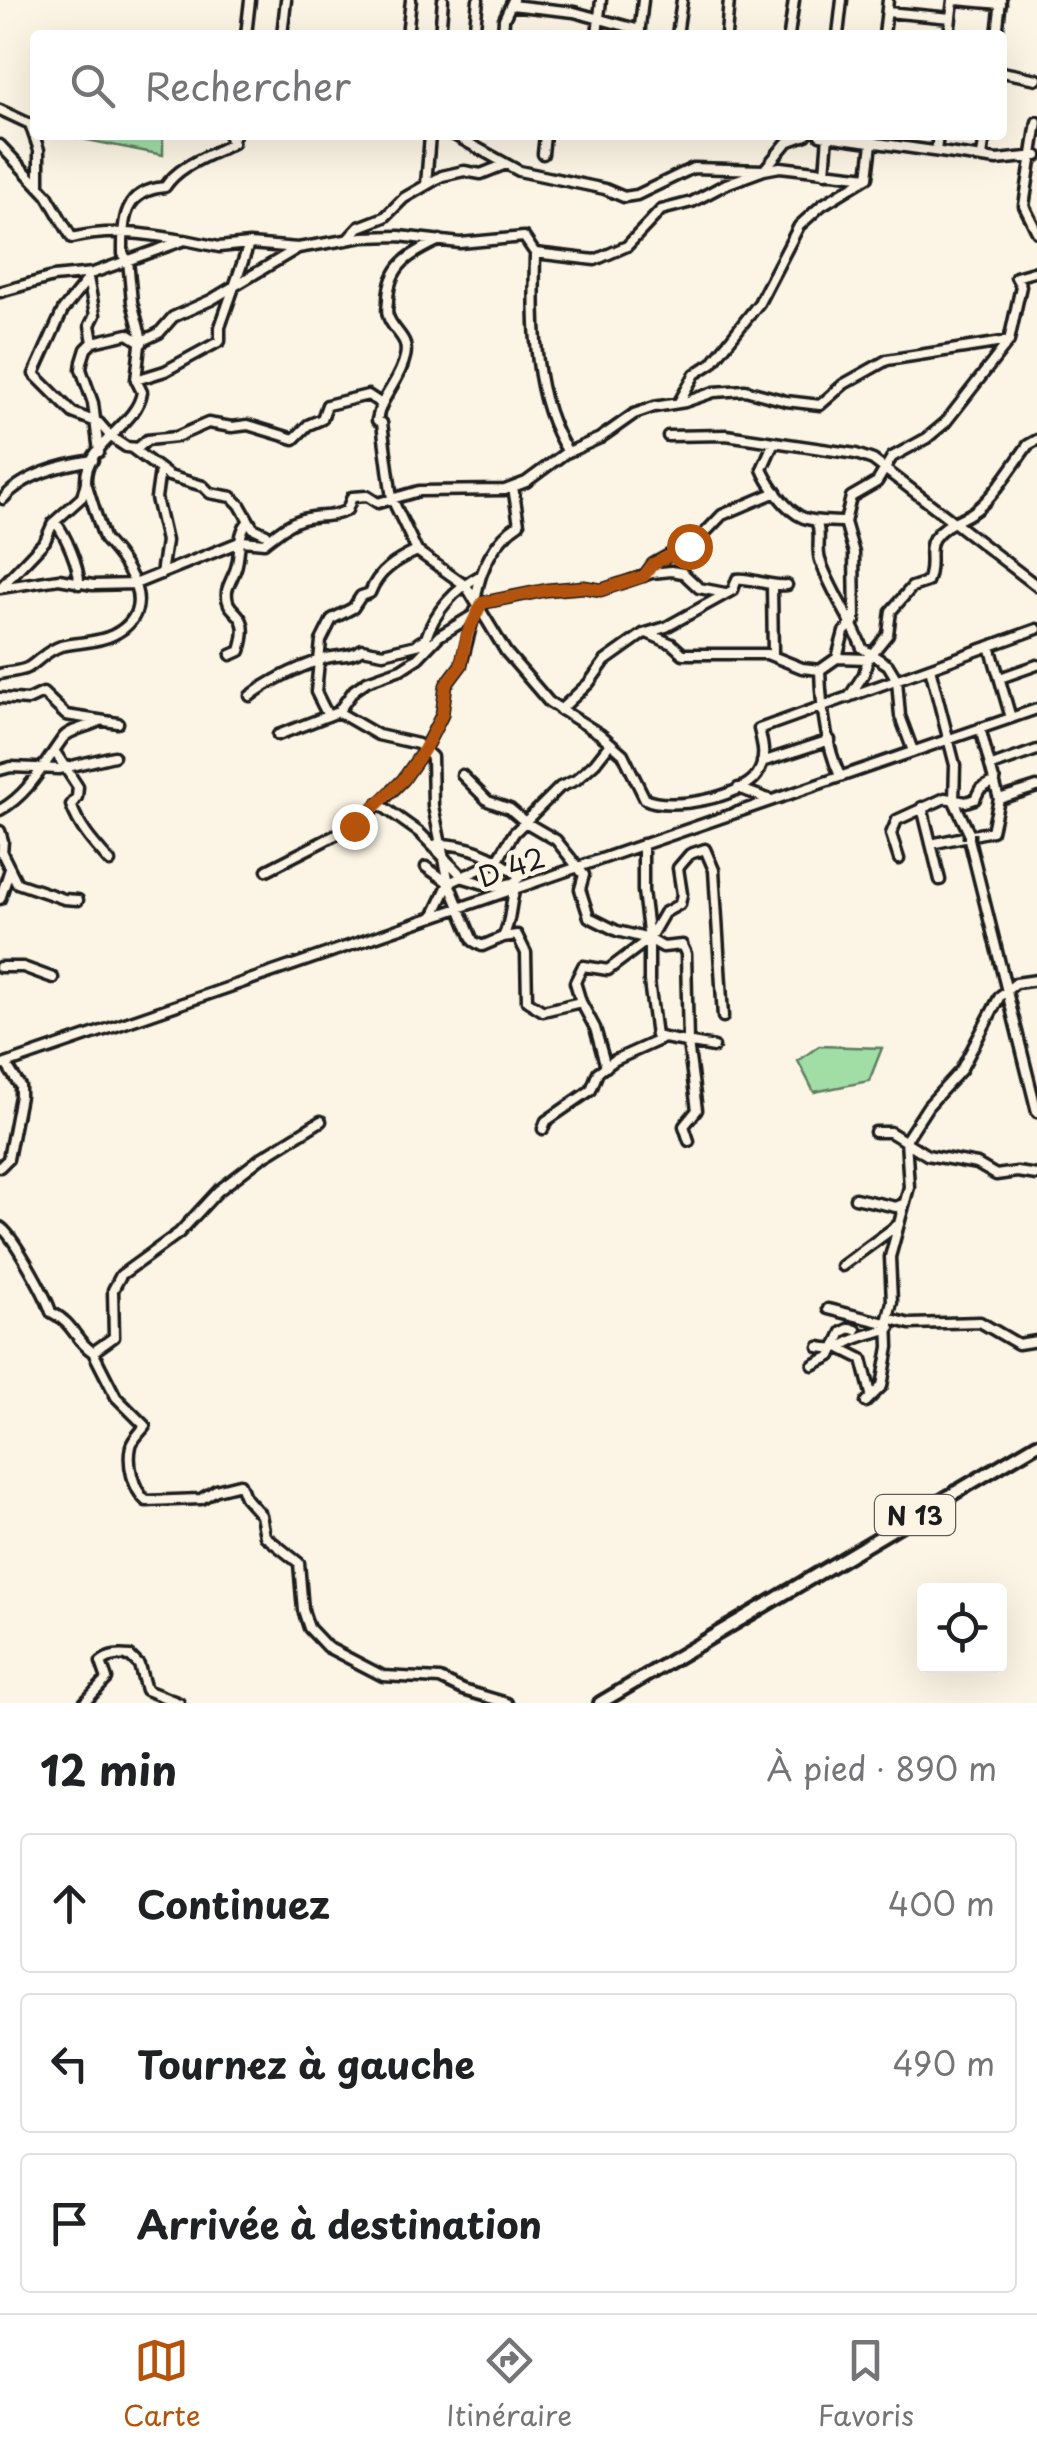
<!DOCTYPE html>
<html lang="fr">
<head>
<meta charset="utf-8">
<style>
	body { margin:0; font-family:"Playpen Sans",sans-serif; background:#f2f2f2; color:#202124 }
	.controls { position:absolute; right:30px; bottom:30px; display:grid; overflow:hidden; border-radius:10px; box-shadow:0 10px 40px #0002 }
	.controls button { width:90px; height:90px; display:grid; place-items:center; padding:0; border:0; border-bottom:2px solid #e0e0e0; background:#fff; color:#202124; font:50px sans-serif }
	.stop { position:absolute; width:30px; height:30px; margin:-22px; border:8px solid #b45309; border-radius:50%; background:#fff }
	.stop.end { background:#b45309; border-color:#fff; box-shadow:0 2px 10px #0008 }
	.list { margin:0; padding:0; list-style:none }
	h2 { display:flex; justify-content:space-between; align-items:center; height:130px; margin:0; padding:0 40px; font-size:42px }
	h2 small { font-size:32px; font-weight:400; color:#757577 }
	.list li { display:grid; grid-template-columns:65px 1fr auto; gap:30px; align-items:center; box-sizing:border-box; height:140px; margin:0 20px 20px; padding:0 20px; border:2px solid #e0e0e0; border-radius:10px }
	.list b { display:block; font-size:38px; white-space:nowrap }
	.list em { font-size:32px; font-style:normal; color:#757577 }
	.icon { flex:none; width:55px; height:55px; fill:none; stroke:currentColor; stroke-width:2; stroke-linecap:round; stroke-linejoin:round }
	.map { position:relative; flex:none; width:1037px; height:1703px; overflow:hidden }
	.search { position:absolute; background:#fff; box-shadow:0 10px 40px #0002; left:30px; right:30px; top:30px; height:110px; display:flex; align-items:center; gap:25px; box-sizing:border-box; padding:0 35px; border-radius:10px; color:#757577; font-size:38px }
	.sheet { height:610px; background:#fff }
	nav { display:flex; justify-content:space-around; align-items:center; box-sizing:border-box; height:140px; border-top:2px solid #e0e0e0; background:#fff; font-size:28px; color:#757577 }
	nav a { display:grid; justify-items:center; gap:5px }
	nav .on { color:#b45309 }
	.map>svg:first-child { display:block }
	.green { fill:#a0dea6; stroke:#5e7d61; stroke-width:2.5 }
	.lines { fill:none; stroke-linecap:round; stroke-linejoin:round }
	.minor-casing { stroke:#1c1c1c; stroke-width:15 }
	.major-casing { stroke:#1c1c1c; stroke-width:18 }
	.minor { stroke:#fcf5e5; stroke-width:8 }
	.major { stroke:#fcf5e5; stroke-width:10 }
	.minor-bridge-casing { stroke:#1c1c1c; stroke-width:15; stroke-linecap:butt }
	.minor-bridge { stroke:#fcf5e5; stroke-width:8 }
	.route { stroke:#b45309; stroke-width:12 }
	.labels { text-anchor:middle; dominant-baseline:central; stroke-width:9; stroke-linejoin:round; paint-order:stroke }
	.shield { fill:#fcf5e5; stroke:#5f5d58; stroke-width:2.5 }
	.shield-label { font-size:25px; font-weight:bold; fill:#1c1c1c }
	.street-label { font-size:28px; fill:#1c1c1c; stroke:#fcf5e5 }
</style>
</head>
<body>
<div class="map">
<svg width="1037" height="1703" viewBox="0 0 1037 1703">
	<rect width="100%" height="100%" fill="#fcf5e5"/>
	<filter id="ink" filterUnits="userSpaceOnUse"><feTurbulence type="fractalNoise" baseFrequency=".01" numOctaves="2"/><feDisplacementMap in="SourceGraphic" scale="20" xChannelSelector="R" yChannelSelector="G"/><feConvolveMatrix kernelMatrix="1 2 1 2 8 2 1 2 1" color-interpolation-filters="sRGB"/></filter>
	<g filter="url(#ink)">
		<path class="green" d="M62 135H163V155Z
			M819 1046 882 1048 869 1081 814 1092 798 1061Z"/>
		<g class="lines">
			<g class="minor-casing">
				<path id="minor" d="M956 0 1001 4
					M511 5 574 12 640 30
					M887 12 951 18
					M246 35 250 0
					M282 35 286 0
					M407 35 411 0
					M440 35 443 0
					M474 35 478 0
					M503 35 504 19 513 0
					M597 35 601 0
					M639 35 643 0
					M677 35 682 0
					M726 35 729 0
					M789 35 794 0
					M838 35 842 0
					M884 35 888 0
					M949 35 953 0
					M997 35 1001 0
					M1002 72 1037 79
					M0 110 30 124 39 150V186
					M1037 122 1024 206 1037 232
					M454 135 519 171 605 189 624 197 637 195 693 168 764 170 787 142 806 135
					M820 135 997 160 1037 156
					M0 145 47 195 72 238C109 229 144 233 182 240
					M936 151 938 135
					M543 154 545 135
					M982 156 985 135
					M825 173 828 135
					M868 177 873 135
					M426 185 430 135
					M347 240 359 227 385 217 404 198 442 176 464 171 481 174 506 164
					M440 240C410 254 389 265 388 300 388 305 386 311 388 316 393 332 410 337 405 357 400 381 381 396 377 420L382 423 392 499 417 551 466 586 506 652 549 702 600 734 623 754 645 799C668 811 741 798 757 775 767 760 763 745 759 729L1037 629
					M535 253C534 318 531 396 568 452
					M88 278 95 315 90 325 93 342
					M88 279 63 310 34 374 73 413 99 423 111 437 126 447 138 448 147 440 176 437 208 423 232 427 248 425 294 439 308 425 322 419 327 405 368 395 380 403
					M0 292 53 277 93 273 185 240 219 247 249 244 298 248 363 237 399 236 460 243 524 237 535 253 595 260 627 246 661 210 692 202 726 184 764 170 780 167 868 177
					M142 341 159 333 173 317 211 300 298 248
					M136 380 165 371 220 341V327L249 244
					M679 402 695 374 712 363 759 303 799 226 822 205 868 177
					M668 436 726 435 856 454 873 460 1037 586
					M774 442 762 469C767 481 772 487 779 497 801 525 812 520 845 522
					M133 449 169 476 203 486 210 493 232 497 240 505 253 528 266 534
					M99 452 93 403 81 369 82 362 86 349 93 342 128 334 142 343
					M160 470 156 498 166 541 161 574
					M3 499C24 474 62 465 93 460
					M816 521C822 533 816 547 820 560 831 592 851 618 862 648L888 665 897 680 900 716 913 751
					M55 522C65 533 80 568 79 584
					M644 576 653 564 701 537 722 515 776 492
					M3 585 45 541 53 523 82 497 86 482
					M772 586 773 655
					M0 588 59 579 93 585 135 584 242 541 264 543C277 533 290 521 307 518 322 515 332 518 347 510L352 497 367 496 378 503 419 491 505 490 526 482 564 454 600 438 634 414 654 407 685 402 714 392 745 390 786 401 820 405 844 384 887 360 1009 341
					M476 597C480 569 495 539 519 524L513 487
					M647 633 672 644 683 654H767L802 668 820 670
					M418 643 426 638C435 611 455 589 481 575
					M990 646 1011 718
					M231 655 240 651C254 606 224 618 227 591 228 585 234 575 236 568 241 553 237 533 248 522
					M837 658 868 659
					M930 668 955 765 954 801 969 833
					M0 674C10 671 21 672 29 667 41 659 46 651 61 646 78 642 97 643 113 635 161 611 129 566 105 540 103 537 87 486 86 482 84 444 137 426 142 392L136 380 141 336 132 302 128 260 123 254C123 221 122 191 165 187 180 164 210 156 233 143L230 139 235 135
					M1000 678 1037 665
					M250 696C272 679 297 668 323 659 337 654 350 658 362 649L383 653 429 642
					M849 697 864 674 868 659 888 634 891 611 912 587 927 582C935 564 926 550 934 538 945 523 959 521 973 512 992 500 1014 464 1028 445L1037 440
					M0 698 28 700 43 693 66 715 118 723
					M560 710 589 683 605 661 643 634 666 627 733 590 737 579C750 577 768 587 787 585
					M338 712 378 735 418 744 432 757 433 806 449 883 433 917
					M328 716 316 692 321 641 332 619 353 608 361 596 370 593C378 571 397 560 417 551
					M278 735 338 712 354 690 367 681 401 669 418 658 439 636 475 614 482 603 547 590 584 587 601 590 652 573 671 571 683 573 699 588 725 593
					M55 752 78 787 77 797 71 805C80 829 93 843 110 862
					M762 762 830 740
					M992 766 1037 750
					M0 770 11 767 59 769 114 756
					M462 775 488 801 510 809 525 822 556 840 584 875 580 889 589 917 617 931 649 939 643 891V844
					M840 776C825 743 821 706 820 670L837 658 844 632 855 621 854 553 845 522 851 497 877 482 892 457 927 438 945 423 1009 341 1021 286 1016 277 1037 271
					M738 788 771 800
					M999 799 1037 787
					M378 803 420 833 464 878 494 887 513 883 515 889C509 906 512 920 503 937L482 946 473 941 449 883 426 867
					M922 807 940 880
					M0 810C29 794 44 764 63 738 70 729 89 727 99 721
					M0 831 3 841 2 853 17 883 64 899 78 900
					M969 839 1037 1112
					M437 844C468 844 496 856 520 877L513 883
					M931 844 992 831 999 799 980 728
					M899 859 891 834 897 820 945 798 966 802 975 799 980 789 995 781
					M267 870 361 822 403 780 424 750 442 715 446 685 461 665 475 611
					M449 883 497 861 514 833 560 787 576 780 595 763 610 744
					M0 899 10 869
					M503 937 517 935 526 953 527 1001 543 1011 581 1002 575 982 583 966 608 970 649 939V981L656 1036 664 1038
					M0 967H23L53 978
					M581 1002 595 1028 606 1067
					M0 1066 1037 709
					M543 1129 546 1121 591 1090 598 1072 615 1060 664 1038 714 1047
					M875 1132H890L927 1155 977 1164 996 1175 1017 1172 1037 1175
					M689 1141 684 1126 697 1110 688 1043 686 954 682 945 663 947 649 939 664 913 680 904 682 894 678 868 690 854 705 849 714 870 723 1017
					M0 1167 8 1159 20 1096V1086L6 1064
					M855 1198 896 1207 903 1204
					M0 1227C12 1233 46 1296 51 1312 75 1324 74 1340 93 1352L114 1337 113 1290 121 1275 179 1233 218 1191 261 1158 321 1121
					M842 1266 899 1224
					M828 1309 889 1324
					M888 1318 910 1324 980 1322 1018 1344 1037 1341
					M819 1347C844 1351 839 1345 858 1338 867 1334 879 1332 890 1328
					M842 1349 862 1359 871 1394
					M93 1352 116 1397 145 1426C141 1432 132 1440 131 1446 127 1464 133 1489 146 1501L201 1499 216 1490 240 1484 245 1497 261 1515 265 1536 299 1563 303 1610 309 1628 327 1647 383 1676 440 1679 463 1690 507 1703
					M813 1365 831 1356 842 1332 850 1328 856 1330
					M866 1402 882 1386 889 1347 888 1318 892 1302 890 1257 909 1187 906 1140 928 1106 961 1070 1000 996 1016 983 1037 980
					M84 1703 107 1679 101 1662C110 1655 118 1655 130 1656L139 1665 146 1690 179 1703"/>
			</g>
			<g class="major-casing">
				<path id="major" d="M600 1703 1037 1444"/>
			</g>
			<use href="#minor" class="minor"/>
			<use href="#major" class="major"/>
			<g class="minor-bridge-casing">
				<path id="minor-bridge" d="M969 833V839"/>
			</g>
			<use href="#minor-bridge" class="minor-bridge"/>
		</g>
	</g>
	<g class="lines" filter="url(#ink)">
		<path class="route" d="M354 826 403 780 424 750 442 715 446 685 461 665 467 634 482 603 547 590 584 587 601 590 644 576 653 564 689 546"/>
	</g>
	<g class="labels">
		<rect class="shield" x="875" y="1495" width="80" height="40" rx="8"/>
		<g class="shield-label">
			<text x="915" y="1515">N 13</text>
		</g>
		<g class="street-label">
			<text transform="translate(511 866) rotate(-19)">D 42</text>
		</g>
	</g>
</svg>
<div class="controls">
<button><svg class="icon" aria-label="locate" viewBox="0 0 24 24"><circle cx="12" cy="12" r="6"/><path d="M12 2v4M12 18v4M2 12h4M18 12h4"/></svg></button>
</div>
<div class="stop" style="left:689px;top:546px"></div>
<div class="stop end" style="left:354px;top:826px"></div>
<div class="search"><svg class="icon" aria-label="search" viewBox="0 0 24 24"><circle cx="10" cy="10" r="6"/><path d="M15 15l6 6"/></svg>Rechercher</div>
</div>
<section class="sheet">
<h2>12 min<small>À pied · 890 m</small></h2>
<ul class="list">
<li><svg class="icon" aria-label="ahead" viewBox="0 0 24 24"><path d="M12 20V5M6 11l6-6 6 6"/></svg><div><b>Continuez</b></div><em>400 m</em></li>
<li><svg class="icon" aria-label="left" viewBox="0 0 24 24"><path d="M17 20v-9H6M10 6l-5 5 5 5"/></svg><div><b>Tournez à gauche</b></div><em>490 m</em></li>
<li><svg class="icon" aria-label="arrive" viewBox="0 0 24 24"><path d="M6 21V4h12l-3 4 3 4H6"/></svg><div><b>Arrivée à destination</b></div></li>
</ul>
</section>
<nav>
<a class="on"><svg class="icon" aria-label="map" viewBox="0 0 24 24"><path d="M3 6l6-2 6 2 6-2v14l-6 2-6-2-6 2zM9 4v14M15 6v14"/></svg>Carte</a>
<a><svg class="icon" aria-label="directions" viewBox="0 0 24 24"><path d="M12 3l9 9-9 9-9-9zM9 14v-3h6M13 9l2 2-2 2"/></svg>Itinéraire</a>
<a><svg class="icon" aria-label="saved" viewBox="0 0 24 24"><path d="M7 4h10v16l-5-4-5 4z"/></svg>Favoris</a>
</nav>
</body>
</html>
